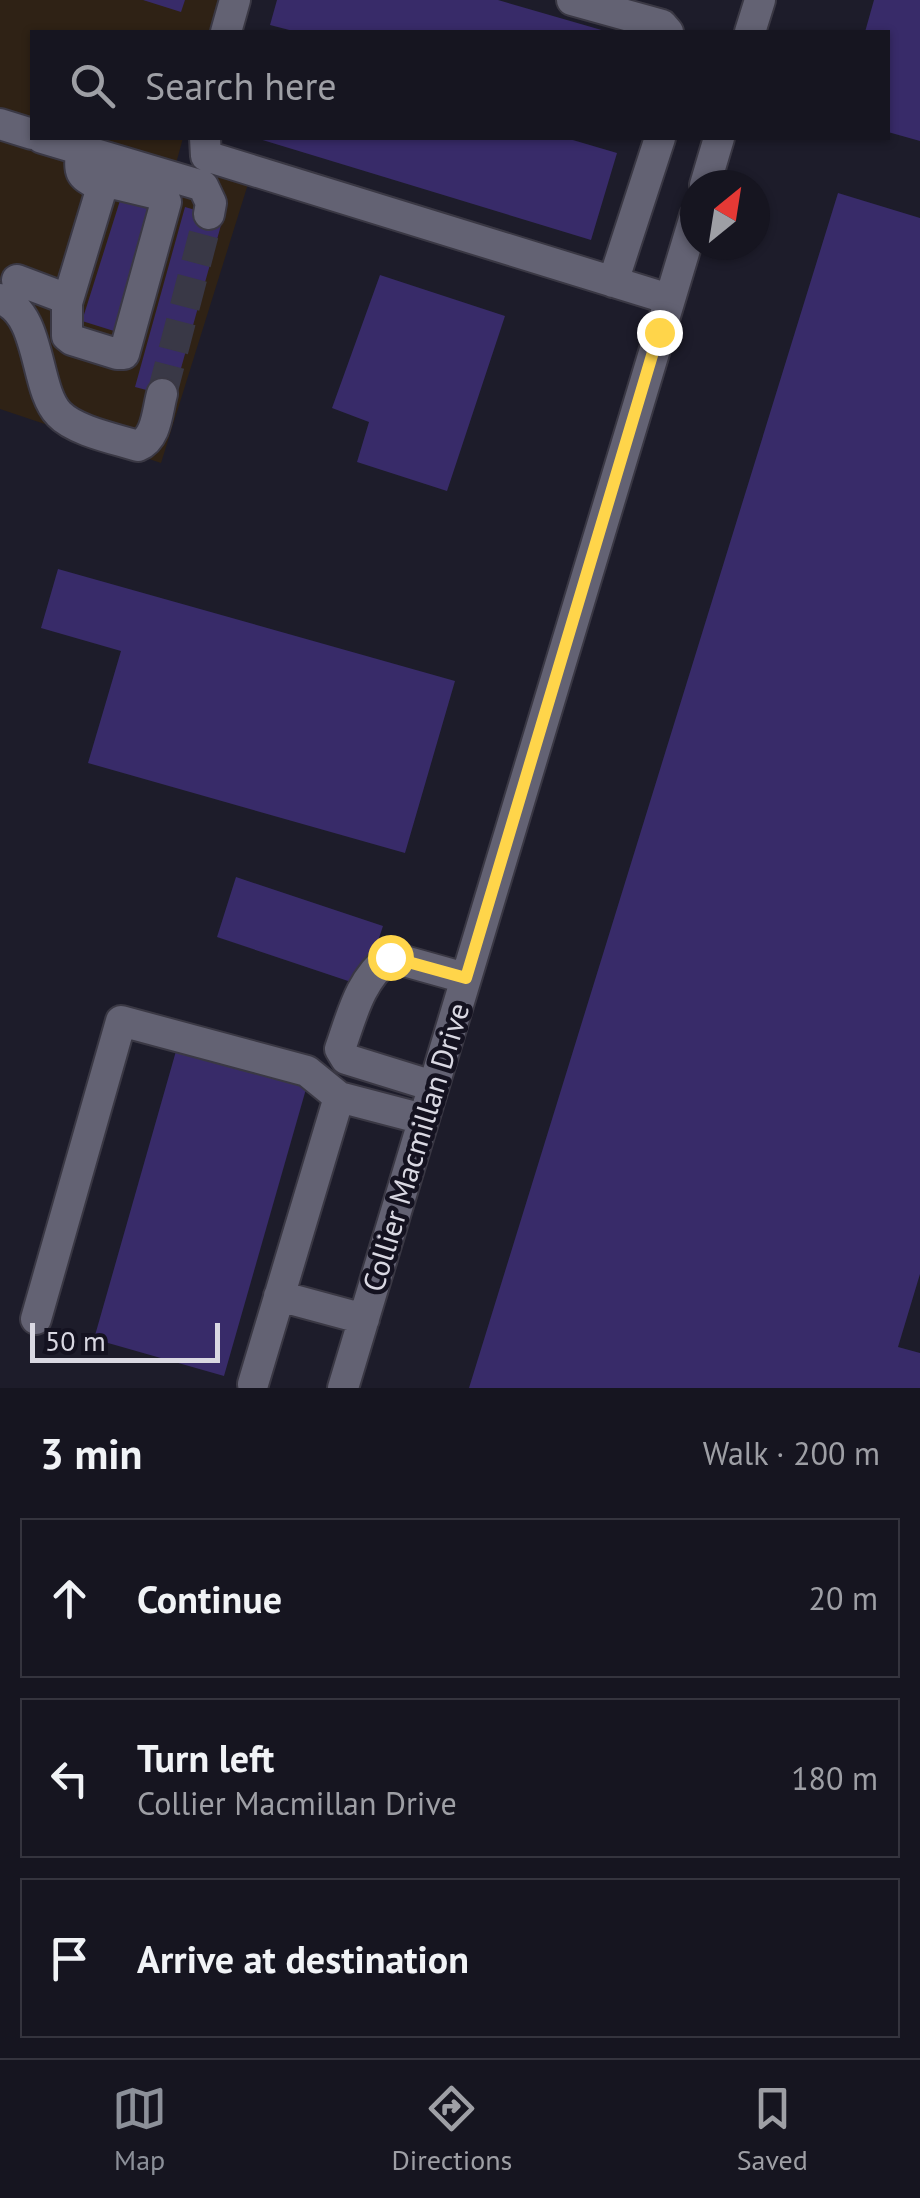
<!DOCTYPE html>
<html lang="en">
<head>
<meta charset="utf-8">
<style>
	body { margin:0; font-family:"PT Sans",sans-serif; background:#1f1e29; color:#f1f3f6 }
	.compass { position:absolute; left:680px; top:170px; width:90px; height:90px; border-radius:50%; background:#161520; box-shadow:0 2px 8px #0004; rotate:30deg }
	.scale { position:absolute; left:30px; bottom:25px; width:190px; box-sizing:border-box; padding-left:10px; border:5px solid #d9d8e2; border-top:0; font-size:28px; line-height:35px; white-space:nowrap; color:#d9d8e2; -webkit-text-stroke:8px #141220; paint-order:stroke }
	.stop { position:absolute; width:30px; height:30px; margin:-22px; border:8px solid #ffd54a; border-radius:50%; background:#fff }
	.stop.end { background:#ffd54a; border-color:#fff; box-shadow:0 2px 10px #0008 }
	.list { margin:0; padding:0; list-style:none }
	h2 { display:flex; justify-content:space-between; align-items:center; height:130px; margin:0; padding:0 40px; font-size:42px }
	h2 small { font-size:32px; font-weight:400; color:#9e9fa5 }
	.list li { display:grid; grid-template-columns:65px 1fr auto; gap:30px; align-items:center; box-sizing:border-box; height:160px; margin:0 20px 20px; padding:0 20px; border:2px solid #35343e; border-radius:0px }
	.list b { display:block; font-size:38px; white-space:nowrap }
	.list p { margin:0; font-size:32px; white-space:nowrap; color:#9e9fa5 }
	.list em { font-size:32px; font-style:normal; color:#9e9fa5 }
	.icon { flex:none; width:55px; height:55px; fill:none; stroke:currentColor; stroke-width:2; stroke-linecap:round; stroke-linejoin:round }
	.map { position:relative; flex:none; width:920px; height:1388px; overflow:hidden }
	.search { position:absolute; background:#161520; box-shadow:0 2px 8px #0004; left:30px; right:30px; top:30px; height:110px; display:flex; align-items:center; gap:25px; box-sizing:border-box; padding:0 35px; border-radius:0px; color:#9e9fa5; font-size:38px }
	.sheet { height:670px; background:#161520 }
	nav { display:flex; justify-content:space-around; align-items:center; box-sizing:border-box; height:140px; border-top:2px solid #35343e; background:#161520; font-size:28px; color:#9e9fa5 }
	nav a { display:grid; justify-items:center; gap:5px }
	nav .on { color:#8c9099 }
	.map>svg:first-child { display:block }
	.commercial { fill:#2f2215 }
	.building { fill:#382b69 }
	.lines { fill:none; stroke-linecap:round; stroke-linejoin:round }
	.minor-tunnel { stroke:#393846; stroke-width:30; stroke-dasharray:30 15; stroke-linecap:butt }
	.minor-casing { stroke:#3a3844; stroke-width:34 }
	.minor { stroke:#636273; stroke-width:30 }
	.route { stroke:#ffd54a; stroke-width:12 }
	.labels { text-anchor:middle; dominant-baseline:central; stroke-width:9; stroke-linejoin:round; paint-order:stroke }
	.street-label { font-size:30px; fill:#d9d8e2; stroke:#141220 }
</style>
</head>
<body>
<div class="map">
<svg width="920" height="1388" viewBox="0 0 920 1388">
	<rect width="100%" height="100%" fill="#1d1c2a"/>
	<path class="commercial" d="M0 0H221L212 32H32V138H183L175 167 248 184 161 463 0 409Z"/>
	<path class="building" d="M143 0H185L181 12Z
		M277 0H498L605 31 297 32 270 25Z
		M874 0H920V141L888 132V32H865Z
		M256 138H566L617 153 591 240Z
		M123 191 156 201 114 331 82 321Z
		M838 193 920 218V1274L898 1347 920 1353V1388H469Z
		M185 207 223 218 173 397 135 387Z
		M380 275 505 316 447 491 357 462 369 422 332 408Z
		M58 569 455 681 405 853 88 763 121 651 41 628Z
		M236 877 383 926 363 986 217 937Z
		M178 1044 308 1082 224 1376 94 1339Z"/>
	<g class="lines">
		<path class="minor-tunnel" d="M162 394 209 214"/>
		<g class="minor-casing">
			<path id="minor" d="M572 0 662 25 668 32
				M226 32 235 0
				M750 32 760 0
				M0 124 32 134
				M42 138 203 186 211 203 209 214
				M205 138 206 156 669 299
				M81 149C79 176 79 174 102 187L107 182 157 194 163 196 166 202 124 354H117L72 340 67 336V303L102 187
				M705 185 719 138
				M17 280 62 297 67 303
				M613 282 660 138
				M0 299C42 312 34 389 59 414 75 431 116 439 138 446 157 438 157 412 162 394
				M433 1086 346 1059 340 1049C352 1015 360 979 390 957L465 978
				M279 1296 364 1319
				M36 1319 121 1021 307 1071 339 1097 423 1119
				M253 1384 339 1097
				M343 1388 695 216"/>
		</g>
		<use href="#minor" class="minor"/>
	</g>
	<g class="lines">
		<path class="route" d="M390 957 466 978 659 332"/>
	</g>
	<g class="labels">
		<g class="street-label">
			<text transform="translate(415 1147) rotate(-73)">Collier Macmillan Drive</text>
		</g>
	</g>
</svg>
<svg class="compass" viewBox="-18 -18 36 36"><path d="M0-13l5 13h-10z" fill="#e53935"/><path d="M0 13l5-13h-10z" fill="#9e9fa5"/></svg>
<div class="scale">50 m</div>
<div class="stop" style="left:390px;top:957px"></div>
<div class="stop end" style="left:659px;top:332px"></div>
<div class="search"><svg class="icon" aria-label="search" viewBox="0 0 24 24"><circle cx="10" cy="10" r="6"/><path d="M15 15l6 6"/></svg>Search here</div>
</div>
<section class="sheet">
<h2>3 min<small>Walk · 200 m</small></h2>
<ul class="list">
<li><svg class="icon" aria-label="ahead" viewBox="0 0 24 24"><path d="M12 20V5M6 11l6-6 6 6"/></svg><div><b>Continue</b></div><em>20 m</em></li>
<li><svg class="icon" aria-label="left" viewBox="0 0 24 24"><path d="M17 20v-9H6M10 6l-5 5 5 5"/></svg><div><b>Turn left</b><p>Collier Macmillan Drive</p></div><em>180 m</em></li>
<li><svg class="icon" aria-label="arrive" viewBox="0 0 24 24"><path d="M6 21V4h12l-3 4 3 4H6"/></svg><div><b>Arrive at destination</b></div></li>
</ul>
</section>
<nav>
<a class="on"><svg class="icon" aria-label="map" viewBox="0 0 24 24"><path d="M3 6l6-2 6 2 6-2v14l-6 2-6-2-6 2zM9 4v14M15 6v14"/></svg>Map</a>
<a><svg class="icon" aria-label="directions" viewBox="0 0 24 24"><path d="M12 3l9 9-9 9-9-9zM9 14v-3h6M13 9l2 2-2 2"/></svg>Directions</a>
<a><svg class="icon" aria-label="saved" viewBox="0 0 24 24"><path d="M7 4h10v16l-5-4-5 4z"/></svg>Saved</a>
</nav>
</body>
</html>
